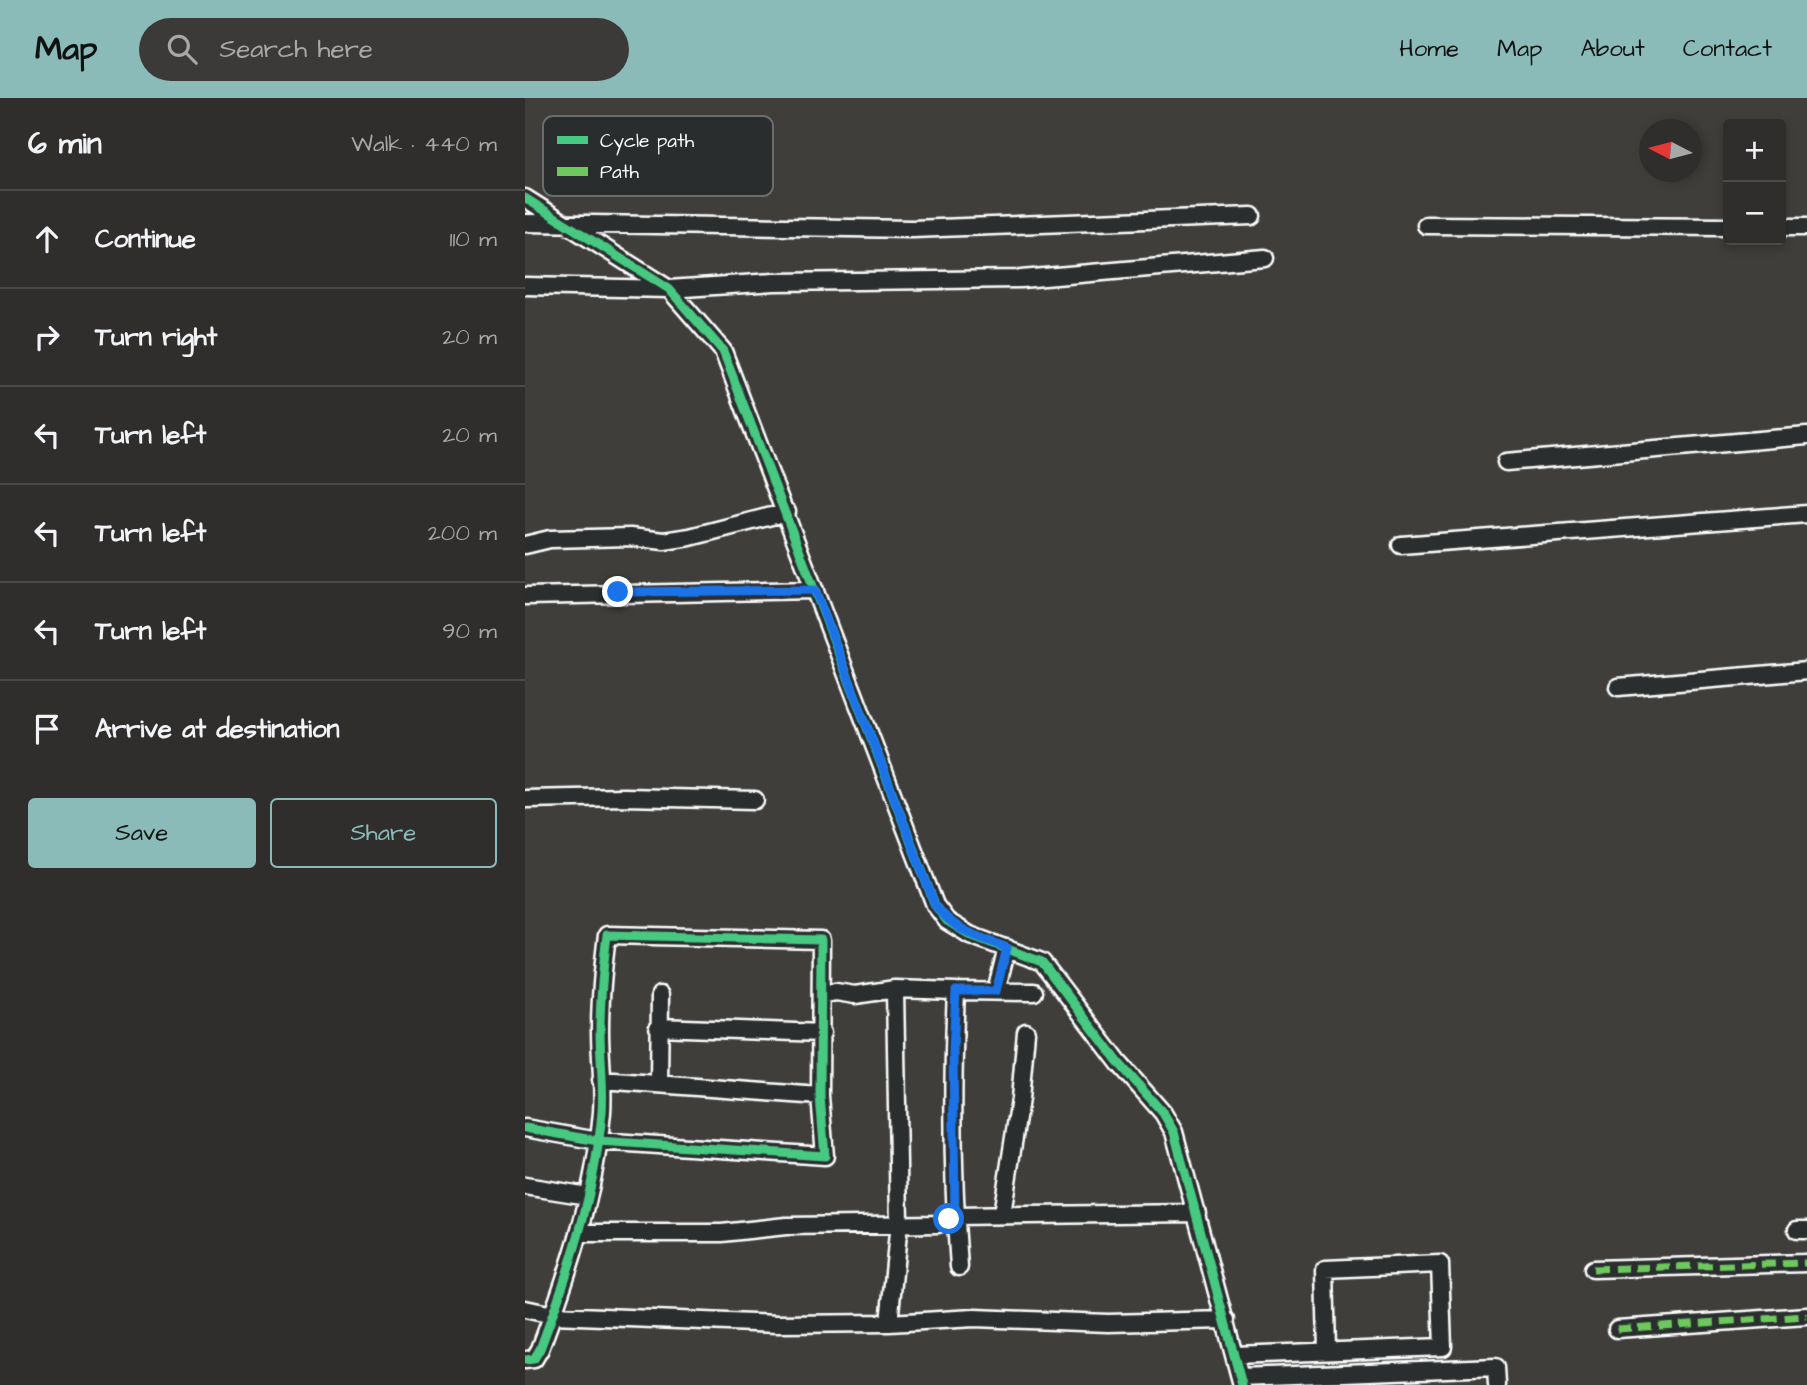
<!DOCTYPE html>
<html lang="en">
<head>
<meta charset="utf-8">
<style>
	body { margin:0; font-family:"Architects Daughter",sans-serif; background:#3c3a38; color:#f1f3f6 }
	.controls { position:absolute; right:21px; top:21px; display:grid; overflow:hidden; border-radius:7px; box-shadow:0 4px 10px #0003 }
	.controls button { width:63px; height:63px; display:grid; place-items:center; padding:0; border:0; border-bottom:2px solid #4b4a48; background:#302e2c; color:#f1f3f6; font:35px sans-serif }
	.compass { position:absolute; left:1114px; top:21px; width:63px; height:63px; border-radius:50%; background:#302e2c; box-shadow:0 4px 10px #0003; rotate:276deg }
	.stop { position:absolute; width:21px; height:21px; margin:-16px; border:5px solid #1a73e8; border-radius:50%; background:#fff }
	.stop.end { background:#1a73e8; border-color:#fff; box-shadow:0 2px 7px #0008 }
	.list { margin:0; padding:0; list-style:none }
	h2 { display:flex; justify-content:space-between; align-items:center; height:91px; margin:0; padding:0 28px; font-size:30px }
	h2 small { font-size:23px; font-weight:400; color:#a8a8a9 }
	.list li { display:grid; grid-template-columns:46px 1fr auto; gap:21px; align-items:center; box-sizing:border-box; height:98px; padding:0 28px; border-top:2px solid #4b4a48 }
	.list b { display:block; font-size:26px; white-space:nowrap }
	.list em { font-size:23px; font-style:normal; color:#a8a8a9 }
	.actions { display:flex; gap:14px; padding:21px 28px }
	.actions a { flex:1; padding:16px 0; border:2px solid #8bbbb9; border-radius:7px; text-align:center; font-size:24px; color:#8bbbb9 }
	.actions .main { background:#8bbbb9; color:#111 }
	.icon { flex:none; width:38px; height:38px; fill:none; stroke:currentColor; stroke-width:2; stroke-linecap:round; stroke-linejoin:round }
	.map { position:relative; flex:none; width:1282px; height:1287px; overflow:hidden }
	header { display:flex; align-items:center; gap:42px; box-sizing:border-box; height:98px; padding:0 35px; background:#8bbbb9; color:#111 }
	header strong { font-size:33px }
	nav { display:flex; gap:38px; margin-inline-start:auto; font-size:24px }
	.search { width:490px; height:63px; background:#3c3a38; display:flex; align-items:center; gap:18px; box-sizing:border-box; padding:0 24px; border-radius:38px; color:#a8a8a9; font-size:26px }
	main { display:flex }
	aside { flex:1; background:#302e2c }
	.map>svg:first-child { display:block }
	.lines { fill:none; stroke-linecap:round; stroke-linejoin:round }
	.street-casing { stroke:#fff; stroke-width:21 }
	.street { stroke:#2a2d2e; stroke-width:16 }
	.quiet { stroke:#6dc95d; stroke-width:7; stroke-dasharray:14 7; stroke-linecap:butt }
	.cycleway-casing { stroke:#2a2d2e; stroke-width:13 }
	.cycleway { stroke:#46c982; stroke-width:9 }
	.route { stroke:#1a73e8; stroke-width:9 }
	.key { fill:#2a2d2e; stroke:#6a6c6d; stroke-width:2 }
	.key-label { font-size:19px; fill:#fff }
</style>
</head>
<body>
<header>
<strong>Map</strong>
<div class="search"><svg class="icon" aria-label="search" viewBox="0 0 24 24"><circle cx="10" cy="10" r="6"/><path d="M15 15l6 6"/></svg>Search here</div>
<nav><a>Home</a><a>Map</a><a>About</a><a>Contact</a></nav>
</header>
<main>
<aside>
<h2>6 min<small>Walk · 440 m</small></h2>
<ul class="list">
<li><svg class="icon" aria-label="ahead" viewBox="0 0 24 24"><path d="M12 20V5M6 11l6-6 6 6"/></svg><div><b>Continue</b></div><em>110 m</em></li>
<li><svg class="icon" aria-label="right" viewBox="0 0 24 24"><path d="M7 20v-9h11M14 6l5 5-5 5"/></svg><div><b>Turn right</b></div><em>20 m</em></li>
<li><svg class="icon" aria-label="left" viewBox="0 0 24 24"><path d="M17 20v-9H6M10 6l-5 5 5 5"/></svg><div><b>Turn left</b></div><em>20 m</em></li>
<li><svg class="icon" aria-label="left" viewBox="0 0 24 24"><path d="M17 20v-9H6M10 6l-5 5 5 5"/></svg><div><b>Turn left</b></div><em>200 m</em></li>
<li><svg class="icon" aria-label="left" viewBox="0 0 24 24"><path d="M17 20v-9H6M10 6l-5 5 5 5"/></svg><div><b>Turn left</b></div><em>90 m</em></li>
<li><svg class="icon" aria-label="arrive" viewBox="0 0 24 24"><path d="M6 21V4h12l-3 4 3 4H6"/></svg><div><b>Arrive at destination</b></div></li>
</ul>
<div class="actions"><a class="main">Save</a><a>Share</a></div>
</aside>
<div class="map">
<svg width="1282" height="1287" viewBox="0 0 1282 1287">
	<rect width="100%" height="100%" fill="#403e3b"/>
	<filter id="ink" filterUnits="userSpaceOnUse"><feTurbulence type="fractalNoise" baseFrequency=".0143" numOctaves="2"/><feDisplacementMap in="SourceGraphic" scale="14" xChannelSelector="R" yChannelSelector="G"/><feConvolveMatrix kernelMatrix="1 2 1 2 8 2 1 2 1" color-interpolation-filters="sRGB"/></filter>
	<g filter="url(#ink)">
		<g class="lines">
			<g class="street-casing">
				<path id="street" d="M0 100 144 191 198 253 410 807 422 823 445 837 517 864 594 965 638 1015 649 1034 717 1287
					M0 125 387 131 727 118
					M901 127 1203 129
					M1256 129H1282
					M0 188 144 191 249 184 496 181 740 160
					M981 364 1282 338
					M0 447 25 441 105 439 139 443 165 439 262 414
					M876 447 1282 416
					M0 498 290 492
					M1093 589 1282 573
					M0 701 99 699 230 702
					M431 893 509 894
					M471 893 482 850
					M298 896 311 894 330 897 370 891
					M133 929 297 935
					M76 982 295 998
					M134 986 135 897
					M0 1030 73 1043 300 1058 295 998 296 842 82 837C78 869 75 901 75 933 75 960 79 987 77 1014 70 1096 44 1174 15 1251L9 1261 0 1262
					M0 1088 63 1098
					M477 1116 495 1001 501 934
					M1272 1132H1282
					M55 1135H197L261 1128 413 1126 430 1118 672 1115
					M1068 1171 1282 1165
					M0 1211 28 1217 252 1226 364 1225 449 1220 583 1225 701 1222
					M364 1225 374 1125 370 891 431 893C427 985 427 1078 434 1169
					M1092 1231 1282 1218
					M710 1257 918 1249 915 1166 800 1171 802 1253
					M715 1279 971 1269 972 1287"/>
			</g>
			<use href="#street" class="street"/>
			<path class="quiet" d="M1068 1171 1282 1165
				M1092 1231 1282 1218"/>
			<g class="cycleway-casing">
				<path id="cycleway" d="M0 100 144 191 198 253 410 807 422 823 445 837 517 864 594 965 638 1015 649 1034 717 1287
					M0 1030 73 1043 300 1058 295 998 296 842 82 837C78 869 75 901 75 933 75 960 79 987 77 1014 70 1096 44 1174 15 1251L9 1261 0 1262"/>
			</g>
			<use href="#cycleway" class="cycleway"/>
		</g>
	</g>
	<g class="lines" filter="url(#ink)">
		<path class="route" d="M93 494 290 492 410 807C430 834 453 838 482 850L471 893H431L428 953 430 1118 424 1121"/>
	</g>
	<rect x="18" y="18" width="230" height="80" rx="10" class="key"/>
	<rect x="32" y="38" width="31" height="8" fill="#46c982"/>
	<rect x="32" y="69" width="31" height="9" fill="#6dc95d"/>
	<g class="key-label">
		<text x="75" y="49">Cycle path</text>
		<text x="75" y="80">Path</text>
	</g>
</svg>
<div class="controls">
<button>+</button>
<button>−</button>
</div>
<svg class="compass" viewBox="-18 -18 36 36"><path d="M0-13l5 13h-10z" fill="#e53935"/><path d="M0 13l5-13h-10z" fill="#a8a8a9"/></svg>
<div class="stop" style="left:424px;top:1121px"></div>
<div class="stop end" style="left:93px;top:494px"></div>
</div>
</main>
</body>
</html>
